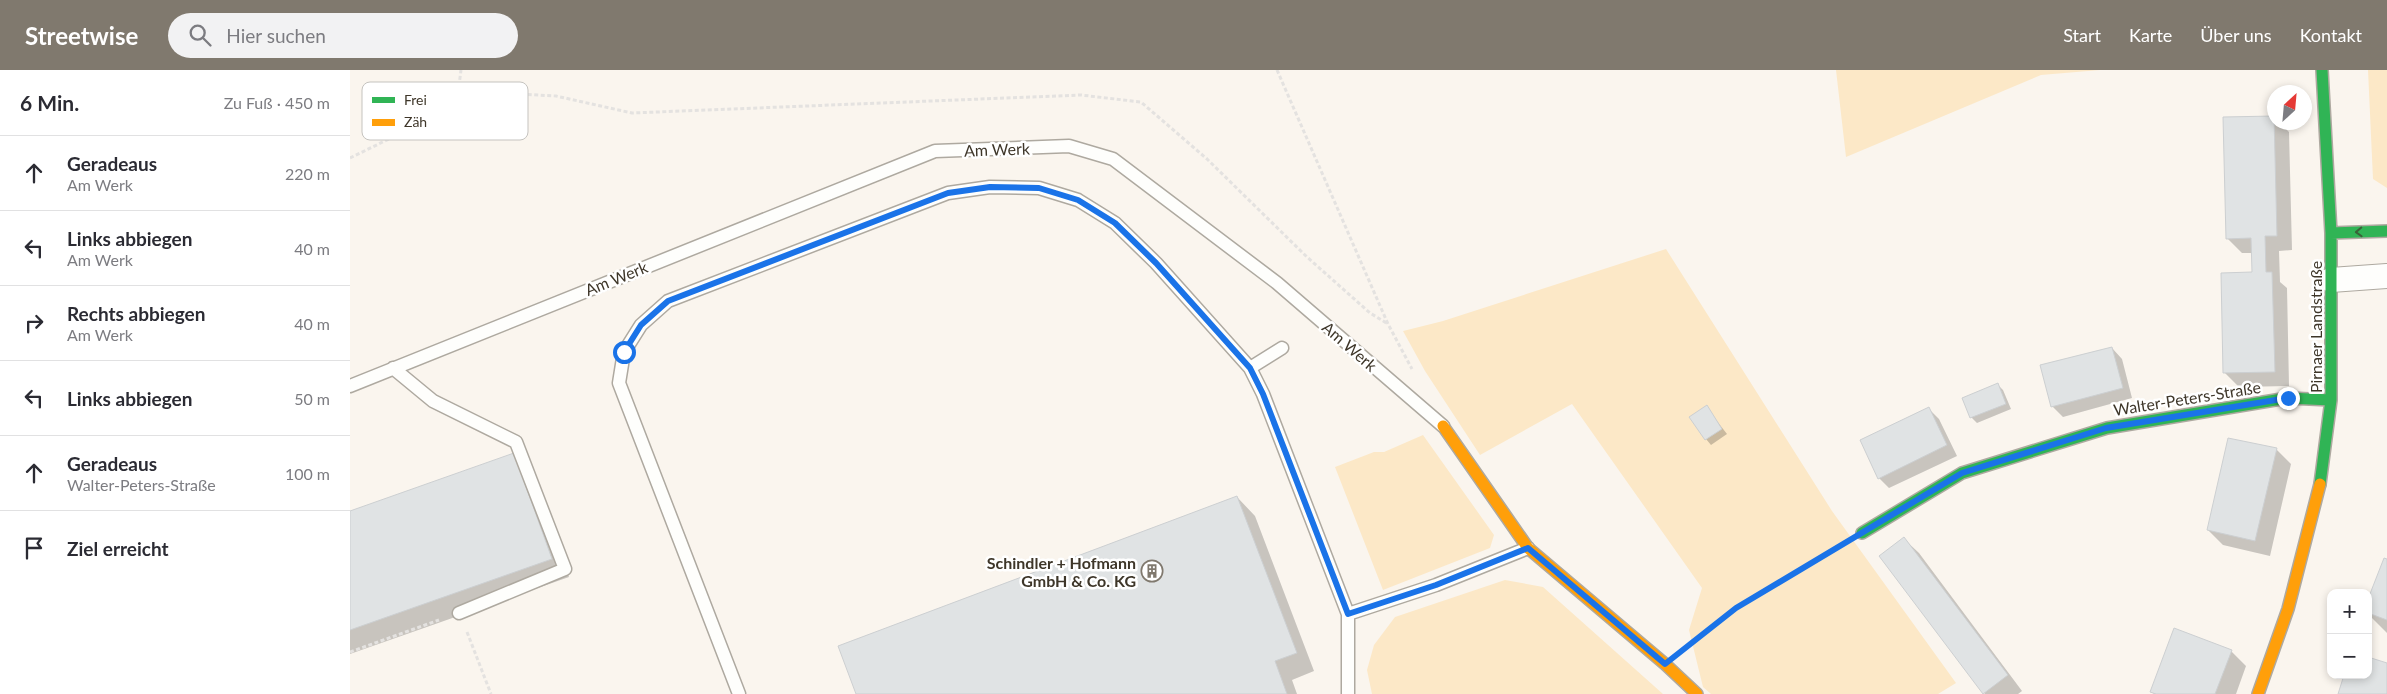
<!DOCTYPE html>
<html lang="de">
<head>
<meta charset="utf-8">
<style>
	body { margin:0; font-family:Lato,sans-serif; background:#f2f2f3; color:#2b2b33 }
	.controls { position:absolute; right:15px; bottom:15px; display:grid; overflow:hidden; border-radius:10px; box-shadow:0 2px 8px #0003 }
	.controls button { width:45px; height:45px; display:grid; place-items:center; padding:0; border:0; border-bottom:1px solid #e1e1e2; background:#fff; color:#2b2b33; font:25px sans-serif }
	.compass { position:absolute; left:1917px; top:15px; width:45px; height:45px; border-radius:50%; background:#fff; box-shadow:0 2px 8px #0003; rotate:26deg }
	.stop { position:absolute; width:15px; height:15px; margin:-11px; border:4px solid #1a73e8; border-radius:50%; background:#fff }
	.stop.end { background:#1a73e8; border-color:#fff; box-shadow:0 1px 5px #0008 }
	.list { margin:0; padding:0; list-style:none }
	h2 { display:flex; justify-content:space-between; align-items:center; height:65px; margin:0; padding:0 20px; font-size:21px }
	h2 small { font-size:16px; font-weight:400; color:#7c7c81 }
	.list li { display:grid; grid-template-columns:32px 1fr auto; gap:15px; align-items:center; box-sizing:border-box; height:75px; padding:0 20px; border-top:1px solid #e1e1e2 }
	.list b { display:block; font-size:19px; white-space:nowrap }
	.list p { margin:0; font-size:16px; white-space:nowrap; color:#7c7c81 }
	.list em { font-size:16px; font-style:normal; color:#7c7c81 }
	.icon { flex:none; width:28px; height:28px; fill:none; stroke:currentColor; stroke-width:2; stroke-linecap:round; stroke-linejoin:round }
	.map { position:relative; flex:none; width:2037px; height:624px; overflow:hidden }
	header { display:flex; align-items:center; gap:30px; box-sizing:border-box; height:70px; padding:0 25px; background:#80796e; color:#fff }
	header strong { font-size:24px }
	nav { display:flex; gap:28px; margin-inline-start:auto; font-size:18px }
	.search { width:350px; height:45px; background:#f2f2f3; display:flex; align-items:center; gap:12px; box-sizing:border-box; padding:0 18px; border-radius:28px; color:#7c7c81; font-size:19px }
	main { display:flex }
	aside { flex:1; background:#fff }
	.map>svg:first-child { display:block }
	.green { fill:#fce8c7 }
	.shadow { fill:#0003 }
	.building { fill:#e0e3e4; stroke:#cccfd1 }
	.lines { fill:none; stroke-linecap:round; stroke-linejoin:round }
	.lane-casing { stroke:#aea9a0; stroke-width:15 }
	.street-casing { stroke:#aea9a0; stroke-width:26 }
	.fast-casing { stroke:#aea9a0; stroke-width:14 }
	.slow-casing { stroke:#aea9a0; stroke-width:14 }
	.path { stroke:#e4e2e0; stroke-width:3; stroke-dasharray:4 2.5; stroke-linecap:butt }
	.lane { stroke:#fefefc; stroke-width:12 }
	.street { stroke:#fefefc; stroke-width:24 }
	.fast { stroke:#30b455; stroke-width:11 }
	.slow { stroke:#ff9f0a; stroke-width:11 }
	.oneway { stroke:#396238 }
	.route { stroke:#1a73e8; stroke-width:6 }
	.labels { text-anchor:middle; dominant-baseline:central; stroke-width:5; stroke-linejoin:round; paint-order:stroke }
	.street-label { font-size:16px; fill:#3e3629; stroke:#fff }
	.poi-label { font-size:16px; font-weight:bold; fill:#3e3629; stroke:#fff; text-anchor:end }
	.key { fill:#fff; stroke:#c5c3bf; stroke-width:1 }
	.key-label { font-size:14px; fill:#3e3629 }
</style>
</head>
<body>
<header>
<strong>Streetwise</strong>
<div class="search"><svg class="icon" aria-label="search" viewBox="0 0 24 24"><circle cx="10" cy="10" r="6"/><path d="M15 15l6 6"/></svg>Hier suchen</div>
<nav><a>Start</a><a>Karte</a><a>Über uns</a><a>Kontakt</a></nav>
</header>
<main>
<aside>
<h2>6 Min.<small>Zu Fuß · 450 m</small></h2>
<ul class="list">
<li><svg class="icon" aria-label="ahead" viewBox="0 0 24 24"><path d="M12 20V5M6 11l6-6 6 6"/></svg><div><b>Geradeaus</b><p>Am Werk</p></div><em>220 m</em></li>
<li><svg class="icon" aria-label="left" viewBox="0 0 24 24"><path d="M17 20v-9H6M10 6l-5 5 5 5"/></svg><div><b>Links abbiegen</b><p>Am Werk</p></div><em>40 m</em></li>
<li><svg class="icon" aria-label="right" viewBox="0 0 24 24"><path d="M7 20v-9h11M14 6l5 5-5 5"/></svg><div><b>Rechts abbiegen</b><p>Am Werk</p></div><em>40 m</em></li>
<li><svg class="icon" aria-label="left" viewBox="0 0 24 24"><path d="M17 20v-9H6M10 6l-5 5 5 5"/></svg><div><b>Links abbiegen</b></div><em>50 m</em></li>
<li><svg class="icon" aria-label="ahead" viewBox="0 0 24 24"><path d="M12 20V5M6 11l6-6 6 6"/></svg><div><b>Geradeaus</b><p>Walter-Peters-Straße</p></div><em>100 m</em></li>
<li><svg class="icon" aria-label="arrive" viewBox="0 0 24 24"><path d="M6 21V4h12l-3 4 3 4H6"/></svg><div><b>Ziel erreicht</b></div></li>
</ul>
</aside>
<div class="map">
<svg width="2037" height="624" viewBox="0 0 2037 624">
	<rect width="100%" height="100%" fill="#faf5ee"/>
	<path class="green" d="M1486 0H1750L1691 5 1496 87Z
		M2018 0H2037V118L2023 109Z
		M1316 179 1482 441 1606 613 1588 624H1361L1353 617 1339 560 1352 518 1222 334 1130 385 1075 301 1053 261 1093 251Z
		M1073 365 1144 465 1140 478 1033 520 985 397 1024 382H1034Z
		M1155 510 1193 517 1313 624H1022L1017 600 1024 575 1045 547Z"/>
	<path class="shadow" d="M1924 47V52H1929L1939 62 1942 180 1929 181 1930 212 1937 218 1939 316 1889 317 1874 302 1903 203 1902 183H1892L1877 168Z
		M1762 278 1772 289 1782 328 1713 347 1702 336Z
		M1648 315 1653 320 1661 339 1627 353 1622 348 1614 328Z
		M1356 337 1377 364 1361 375 1356 369Z
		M1579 339 1589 349 1607 386 1539 418 1529 408Z
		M1926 379 1941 394 1920 486 1873 475 1858 460Z
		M164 385 182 403 219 507 0 584V442Z
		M887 427 905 446 964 601 942 610 947 624H508L490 576Z
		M1554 469 1569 483 1672 621 1668 624H1635L1531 486Z
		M2037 491V563L2018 544V533Z
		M1881 581 1896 596 1886 624H1804L1801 621Z"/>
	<path class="building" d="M1924 46 1927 166H1915L1916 202H1922L1925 302 1873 303 1871 203 1902 202 1901 168 1876 169 1873 47Z
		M1762 277 1773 318 1701 337 1690 295Z
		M1648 313 1656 334 1620 348 1612 328Z
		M1357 335 1372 359 1355 370 1339 347Z
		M1579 337 1597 375 1528 409 1510 370Z
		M1878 368 1927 378 1905 471 1857 460Z
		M164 383 202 489 0 560V441Z
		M887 426 947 583 925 591 937 624H506L488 576Z
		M1554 467 1658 605 1633 624 1529 486Z
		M2034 488 2037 489V550L2018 543V529Z
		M1824 558 1882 580 1865 624H1806L1800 622Z
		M2018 587 2037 593V624H1988L1994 605H2018Z"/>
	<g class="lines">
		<g class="lane-casing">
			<path id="lane" d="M43 298 83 331 166 372 215 499 109 543
				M900 298 932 278
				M0 316 585 81 719 76 763 89 927 213 1093 356
				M998 544 1086 515 1178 478
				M389 624 269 313 274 282 291 255 318 231 598 123 640 117 689 118 728 130 765 153 806 193 900 298 913 324 998 544V624"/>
		</g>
		<g class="street-casing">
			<path id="street" d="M1981 210 2037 206"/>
		</g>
		<g class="fast-casing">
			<path id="fast" d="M1981 163 2037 161
				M1970 414 1981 330V163L1972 0
				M1512 463 1612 403 1757 358 1938 328 1981 330"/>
		</g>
		<g class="slow-casing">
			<path id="slow" d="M1093 356 1178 478 1315 594 1347 624
				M1908 624 1938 539 1970 414"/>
		</g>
		<path class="path" d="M927 0 1038 254 1062 299
			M107 31 151 23 206 26 282 43 731 25 791 32 857 89 957 187 1020 243 1038 254
			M0 88 94 42 107 31 111 0
			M117 562 141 624
			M1337 576 1386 538 1488 477
			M0 582 89 550"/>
		<use href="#lane" class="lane"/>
		<use href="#street" class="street"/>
		<use href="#fast" class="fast"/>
		<use href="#slow" class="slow"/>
	</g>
	<defs><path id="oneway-chevron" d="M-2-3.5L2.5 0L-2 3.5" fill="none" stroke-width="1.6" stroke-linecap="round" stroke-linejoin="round" transform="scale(1.25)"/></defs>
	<use class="oneway" href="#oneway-chevron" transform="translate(2009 162) rotate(178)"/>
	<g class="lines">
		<path class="route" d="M274 282 291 255 318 231 598 123 640 117 689 118 728 130 765 153 806 193 900 298 913 324 998 544 1086 515 1178 478 1315 594 1386 538 1612 403 1756 358 1938 328"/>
	</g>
	<defs>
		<g id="building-ring" transform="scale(1.125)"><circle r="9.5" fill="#fff" stroke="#80796e" stroke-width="1.5"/><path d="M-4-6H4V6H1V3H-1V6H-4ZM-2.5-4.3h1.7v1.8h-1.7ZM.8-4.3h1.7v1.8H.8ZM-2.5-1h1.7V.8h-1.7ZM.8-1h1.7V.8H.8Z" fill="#80796e"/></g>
	</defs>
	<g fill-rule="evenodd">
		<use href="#building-ring" x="802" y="501"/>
	</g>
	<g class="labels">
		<g class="street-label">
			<text transform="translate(647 79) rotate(-2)">Am Werk</text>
			<text transform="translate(266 208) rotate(-22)">Am Werk</text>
			<text transform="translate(1965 257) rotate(-90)">Pirnaer Landstraße</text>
			<text transform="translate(1000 276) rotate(41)">Am Werk</text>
			<text transform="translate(1837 328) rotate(-9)">Walter-Peters-Straße</text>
		</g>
		<g class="poi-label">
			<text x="786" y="492">Schindler + Hofmann<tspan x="786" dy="18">GmbH &amp; Co. KG</tspan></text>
		</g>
	</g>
	<rect x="12" y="12" width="166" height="58" rx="8" class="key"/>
	<rect x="22" y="27" width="23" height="6" fill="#30b455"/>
	<rect x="22" y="49" width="23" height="7" fill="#ff9f0a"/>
	<g class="key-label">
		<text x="54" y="35">Frei</text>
		<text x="54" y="57">Zäh</text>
	</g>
</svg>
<div class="controls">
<button>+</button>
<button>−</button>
</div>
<svg class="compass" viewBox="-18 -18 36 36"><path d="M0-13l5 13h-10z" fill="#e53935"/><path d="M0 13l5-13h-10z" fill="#7c7c81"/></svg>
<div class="stop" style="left:274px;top:282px"></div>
<div class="stop end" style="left:1938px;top:328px"></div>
</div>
</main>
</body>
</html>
